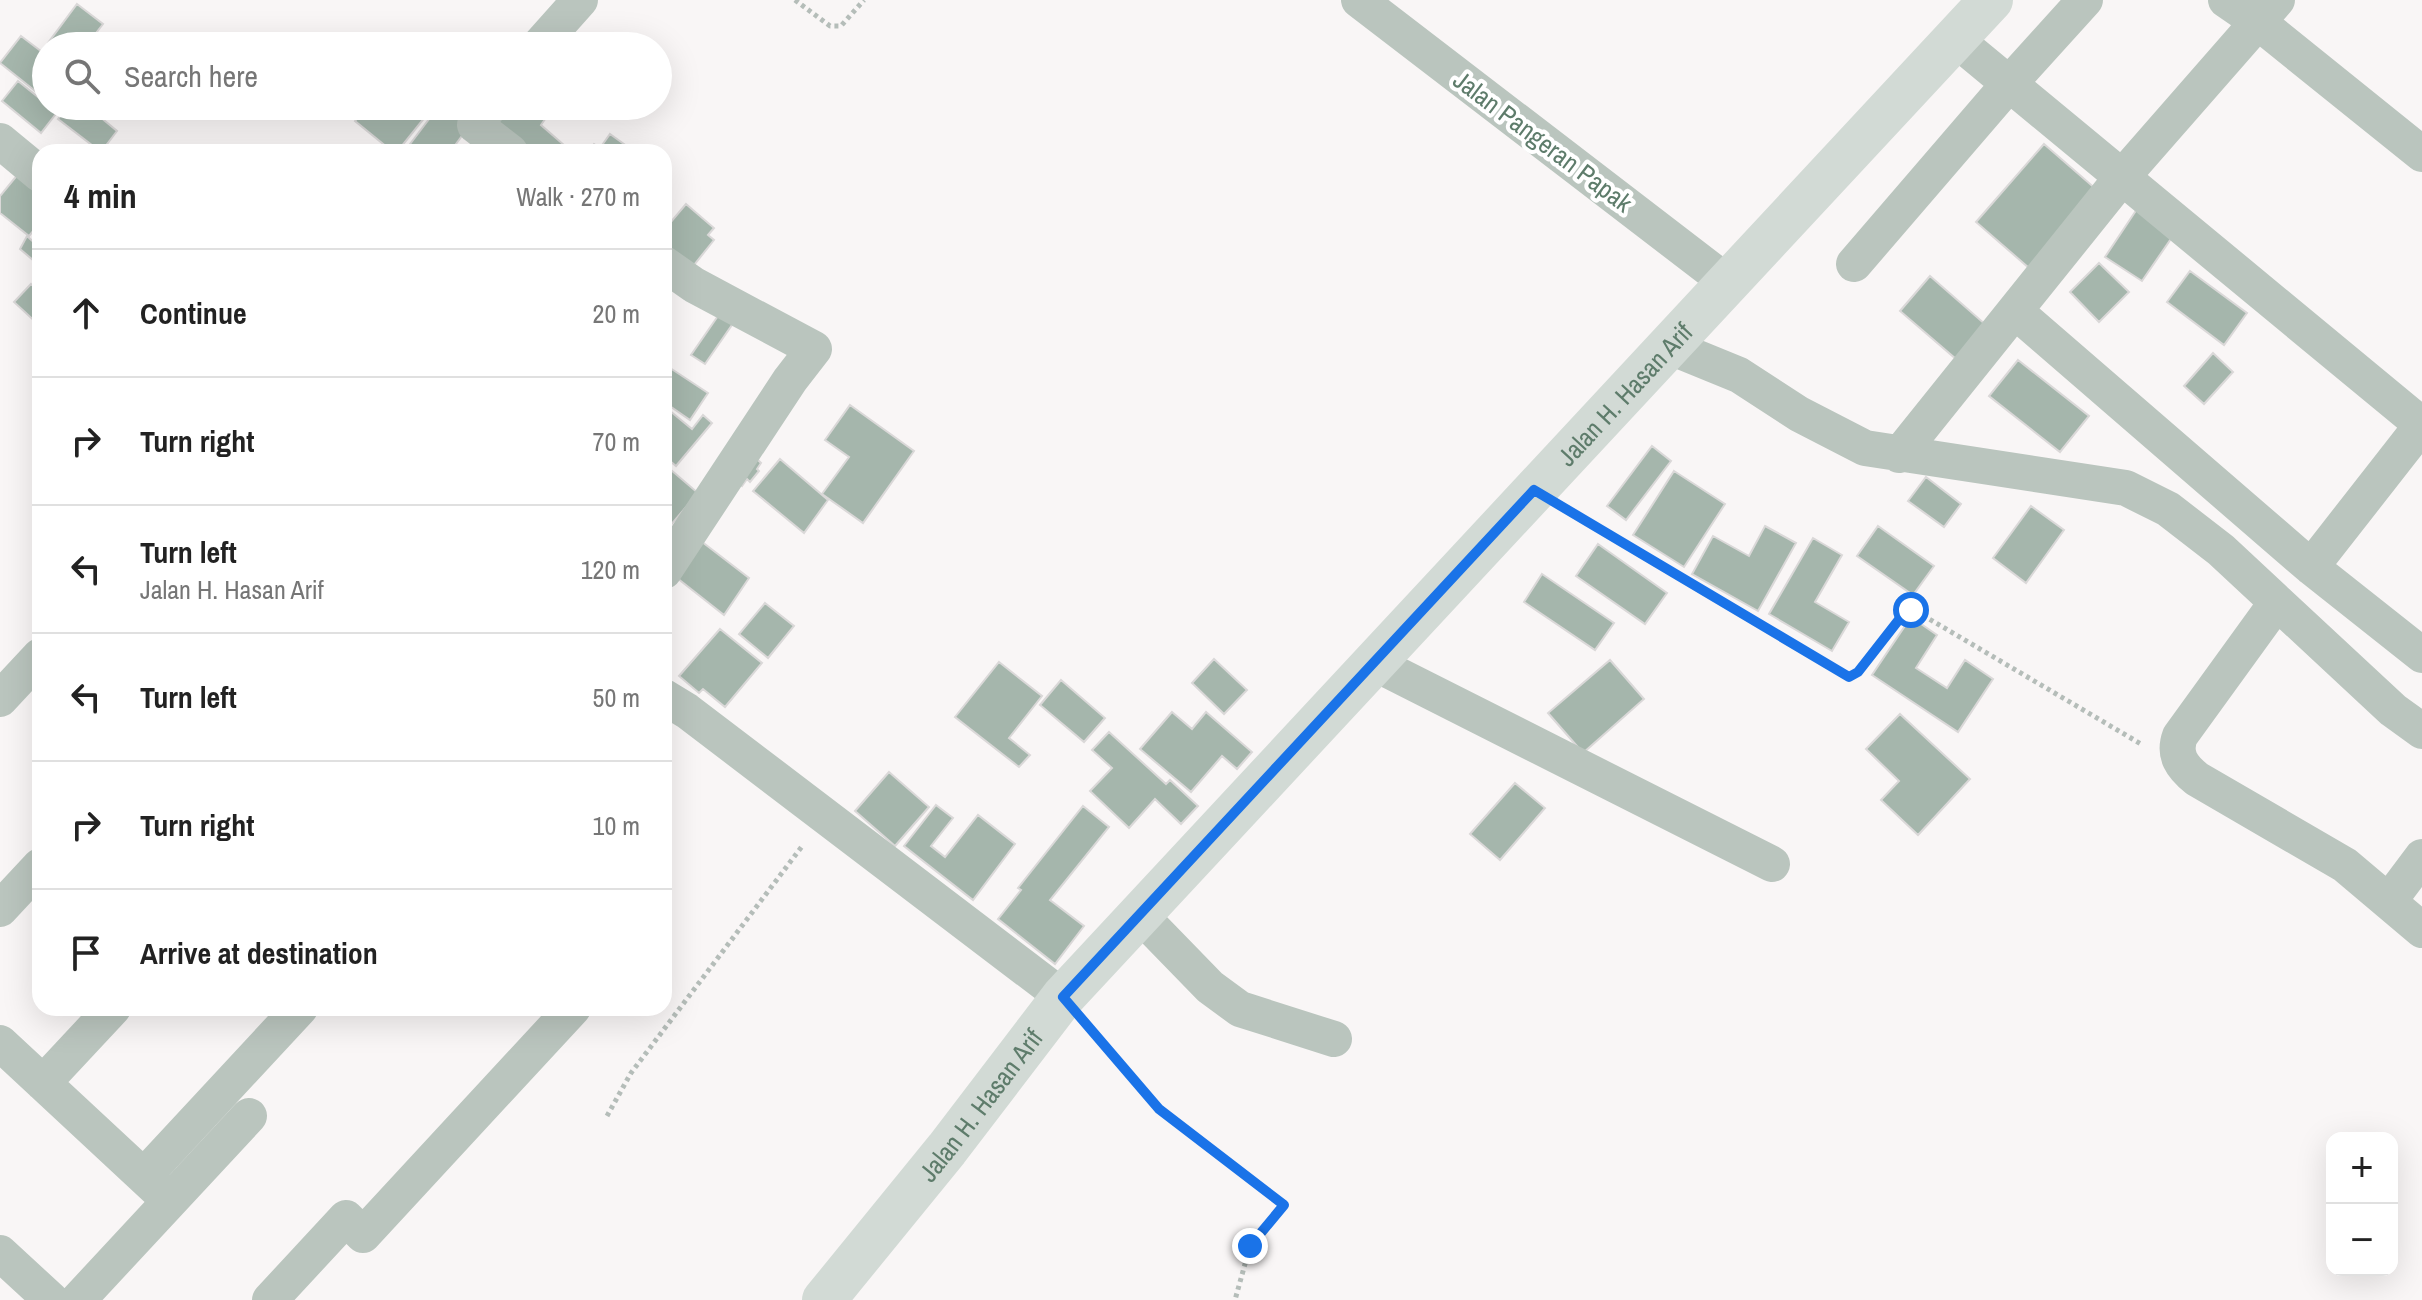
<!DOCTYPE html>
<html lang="en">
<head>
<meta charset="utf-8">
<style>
	body { margin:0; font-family:"Archivo Narrow",sans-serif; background:#f2f2f2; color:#222 }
	.controls { position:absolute; right:24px; bottom:24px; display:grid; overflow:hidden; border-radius:16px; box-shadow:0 8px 32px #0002 }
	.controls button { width:72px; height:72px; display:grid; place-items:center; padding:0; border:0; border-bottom:2px solid #e0e0e0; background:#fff; color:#222; font:40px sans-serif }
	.stop { position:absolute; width:24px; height:24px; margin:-18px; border:6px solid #1a73e8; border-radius:50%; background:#fff }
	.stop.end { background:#1a73e8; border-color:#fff; box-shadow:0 2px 8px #0008 }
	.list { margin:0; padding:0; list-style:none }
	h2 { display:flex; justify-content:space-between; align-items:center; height:104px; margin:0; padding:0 32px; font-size:34px }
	h2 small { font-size:26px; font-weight:400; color:#767676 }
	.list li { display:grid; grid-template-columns:52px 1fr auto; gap:24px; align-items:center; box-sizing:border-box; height:128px; padding:0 32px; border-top:2px solid #e0e0e0 }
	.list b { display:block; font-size:30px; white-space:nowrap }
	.list p { margin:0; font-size:26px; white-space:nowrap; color:#767676 }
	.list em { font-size:26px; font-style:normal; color:#767676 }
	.icon { flex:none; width:44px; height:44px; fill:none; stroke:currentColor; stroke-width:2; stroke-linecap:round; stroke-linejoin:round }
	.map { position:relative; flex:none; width:2422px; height:1300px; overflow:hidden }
	.search { position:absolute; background:#fff; box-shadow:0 8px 32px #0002; left:32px; top:32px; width:640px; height:88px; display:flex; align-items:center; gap:20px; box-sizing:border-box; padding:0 28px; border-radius:44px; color:#767676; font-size:30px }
	.panel { position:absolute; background:#fff; box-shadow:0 8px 32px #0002; left:32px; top:144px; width:640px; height:872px; border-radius:24px }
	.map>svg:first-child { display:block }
	.building { fill:#a5b6ac; stroke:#dad8d8; stroke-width:2 }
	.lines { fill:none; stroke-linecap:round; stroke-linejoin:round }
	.path { stroke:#b5bdb9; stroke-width:5; stroke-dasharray:4 4; stroke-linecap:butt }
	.street { stroke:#bac5be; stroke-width:36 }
	.secondary { stroke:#d2dad5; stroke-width:44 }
	.route { stroke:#1a73e8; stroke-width:10 }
	.labels { text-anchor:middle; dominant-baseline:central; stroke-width:8; stroke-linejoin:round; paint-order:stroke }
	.street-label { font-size:26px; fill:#5e7c6b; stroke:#fff }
</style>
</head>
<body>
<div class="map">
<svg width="2422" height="1300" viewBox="0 0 2422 1300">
	<rect width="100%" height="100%" fill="#f9f6f6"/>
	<path class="building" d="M77 4 103 24 86 46H51L48 43Z
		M21 36 46 55V94L44 98 0 63Z
		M418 36 431 46H411Z
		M18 81 43 101 46 97V106H62L41 133 2 101Z
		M68 106H87L117 131 101 152 58 119Z
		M362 106H434L397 152H393L355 121 365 109Z
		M439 106H454L473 121 450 152H404Z
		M497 106H541L550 112 541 125 564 145 558 152H515L481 127Z
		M610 134 635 152H588L594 144 600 148Z
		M2044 144 2097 190 2029 268 1976 222Z
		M19 173 40 189V223L29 236 0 213V196Z
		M686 204 714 228 708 235 714 240 690 270 664 249V230Z
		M2139 206 2177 230 2142 281 2105 257Z
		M27 236 40 248V266L20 249Z
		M2099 263 2129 292 2099 322 2070 292Z
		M2190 271 2247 313 2224 345 2167 302Z
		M1930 276 1986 325 1956 359 1900 311Z
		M31 284 40 292V326L14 302Z
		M720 313 734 322 705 364 691 355Z
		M2213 353 2233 372 2204 404 2184 386Z
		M2018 360 2089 416 2060 452 1989 396Z
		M664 364 708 393 690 420 664 402Z
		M850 405 914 451 863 523 822 494 849 457 825 440Z
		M664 406 692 429 703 415 712 423 676 466 664 456Z
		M1652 446 1671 461 1626 520 1607 506Z
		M757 459 761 463 757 469 759 471 750 482 747 479 742 486 737 482Z
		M780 459 828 500 804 533 753 491Z
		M664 464 698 493 664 533Z
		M1674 471 1725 504 1684 567 1633 535Z
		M1926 477 1961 504 1944 527 1908 501Z
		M2031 506 2064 530 2026 583 1993 558Z
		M1765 526 1796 543 1758 611 1692 574 1713 536 1749 556Z
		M1878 526 1934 566 1913 595 1857 556Z
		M697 538 749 578 724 615 677 578Z
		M1813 538 1842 555 1815 602 1849 622 1832 651 1769 614Z
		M1598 544 1667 593 1645 624 1576 576Z
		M1542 574 1614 623 1595 650 1524 602Z
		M765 603 794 626 768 658 739 634Z
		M1911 617 1937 635 1916 668 1947 688 1965 660 1993 679 1958 732 1872 675Z
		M720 629 762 663 725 707 703 689 699 693 679 676Z
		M1214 659 1247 690 1224 714 1192 683Z
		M1610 660 1644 699 1583 753 1548 713Z
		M999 662 1042 696 1009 738 1030 755 1019 767 955 717Z
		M1061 680 1105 718 1084 742 1040 705Z
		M1172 712 1192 729 1206 712 1252 752 1237 769 1222 756 1191 792 1140 749Z
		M1900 714 1970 779 1918 835 1881 800 1899 781 1866 749Z
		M1109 732 1166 784 1170 780 1198 806 1181 824 1155 799 1129 828 1090 791 1112 768 1092 750Z
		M889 772 929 807 895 846 855 811Z
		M1515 783 1545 808 1500 860 1470 834Z
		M936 805 953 818 931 846 945 857 978 815 1015 844 973 900 904 846Z
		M1083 806 1109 827 1050 900 1084 926 1055 964 998 919 1021 890 1018 888Z"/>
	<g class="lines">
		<path class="path" d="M795 0 830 26H841L864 0
			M1568 511 1843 675 1849 677 1858 672 1901 617 1907 612 1914 610 2141 744
			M1089 1027 1159 1109 1284 1205 1250 1246 1235 1300
			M607 1116 631 1073 803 845"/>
		<path class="street" d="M1359 0 1728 283
			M2226 0 2258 22 2422 154
			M1955 39 2422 425
			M539 46 580 0
			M490 106 475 125 510 152
			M0 141 40 174
			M664 264 694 285 814 349 790 380 664 571
			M1854 264 2008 85 2085 0
			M2016 312 2311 567 2422 655
			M1668 346 1739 375 1799 414 1865 448 2126 488 2168 509 2221 550 2393 710 2422 731
			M1899 455 2123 176 2277 0
			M2311 567 2422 425
			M2277 602 2180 736C2173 755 2182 767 2197 779L2345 865 2422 930
			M1374 663 1772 864
			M664 697 687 711 1063 997
			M0 699 40 656
			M2389 901 2422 857
			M0 909 40 866
			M1139 914 1210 987 1240 1009 1334 1039
			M0 1043 170 1201
			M43 1083 113 1008
			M144 1176 300 1008
			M0 1253 51 1300
			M78 1300 249 1116
			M270 1300 346 1218 363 1235 573 1008"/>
		<path class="secondary" id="s1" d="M824 1300 947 1149 1063 997 1991 0"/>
	</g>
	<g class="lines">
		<path class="route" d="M1250 1246 1284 1205 1159 1109 1063 997 1534 490 1849 677 1858 672 1901 617 1911 610"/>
	</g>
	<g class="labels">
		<g class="street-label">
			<text transform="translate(1543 141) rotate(37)">Jalan Pangeran Papak</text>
			<text stroke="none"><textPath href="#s1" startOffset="1210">Jalan H. Hasan Arif</textPath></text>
			<text stroke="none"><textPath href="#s1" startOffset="250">Jalan H. Hasan Arif</textPath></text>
		</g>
	</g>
</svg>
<div class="controls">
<button>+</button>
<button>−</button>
</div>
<div class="stop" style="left:1911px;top:610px"></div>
<div class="stop end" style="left:1250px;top:1246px"></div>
<div class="search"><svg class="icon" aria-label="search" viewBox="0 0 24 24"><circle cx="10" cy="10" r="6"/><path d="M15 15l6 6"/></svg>Search here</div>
<section class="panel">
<h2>4 min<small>Walk · 270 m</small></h2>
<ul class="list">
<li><svg class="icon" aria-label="ahead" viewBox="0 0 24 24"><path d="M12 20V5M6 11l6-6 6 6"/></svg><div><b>Continue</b></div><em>20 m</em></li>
<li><svg class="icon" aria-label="right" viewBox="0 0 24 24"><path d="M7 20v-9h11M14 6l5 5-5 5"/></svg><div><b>Turn right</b></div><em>70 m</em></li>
<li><svg class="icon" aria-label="left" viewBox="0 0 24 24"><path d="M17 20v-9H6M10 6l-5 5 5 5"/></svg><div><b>Turn left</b><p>Jalan H. Hasan Arif</p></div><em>120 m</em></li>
<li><svg class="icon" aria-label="left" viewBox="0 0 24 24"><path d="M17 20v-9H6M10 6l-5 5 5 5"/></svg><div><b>Turn left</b></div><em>50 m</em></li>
<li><svg class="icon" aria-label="right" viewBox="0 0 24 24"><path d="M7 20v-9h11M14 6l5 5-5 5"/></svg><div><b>Turn right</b></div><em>10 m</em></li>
<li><svg class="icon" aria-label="arrive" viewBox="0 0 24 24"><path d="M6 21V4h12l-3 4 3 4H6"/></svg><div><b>Arrive at destination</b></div></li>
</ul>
</section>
</div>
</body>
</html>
